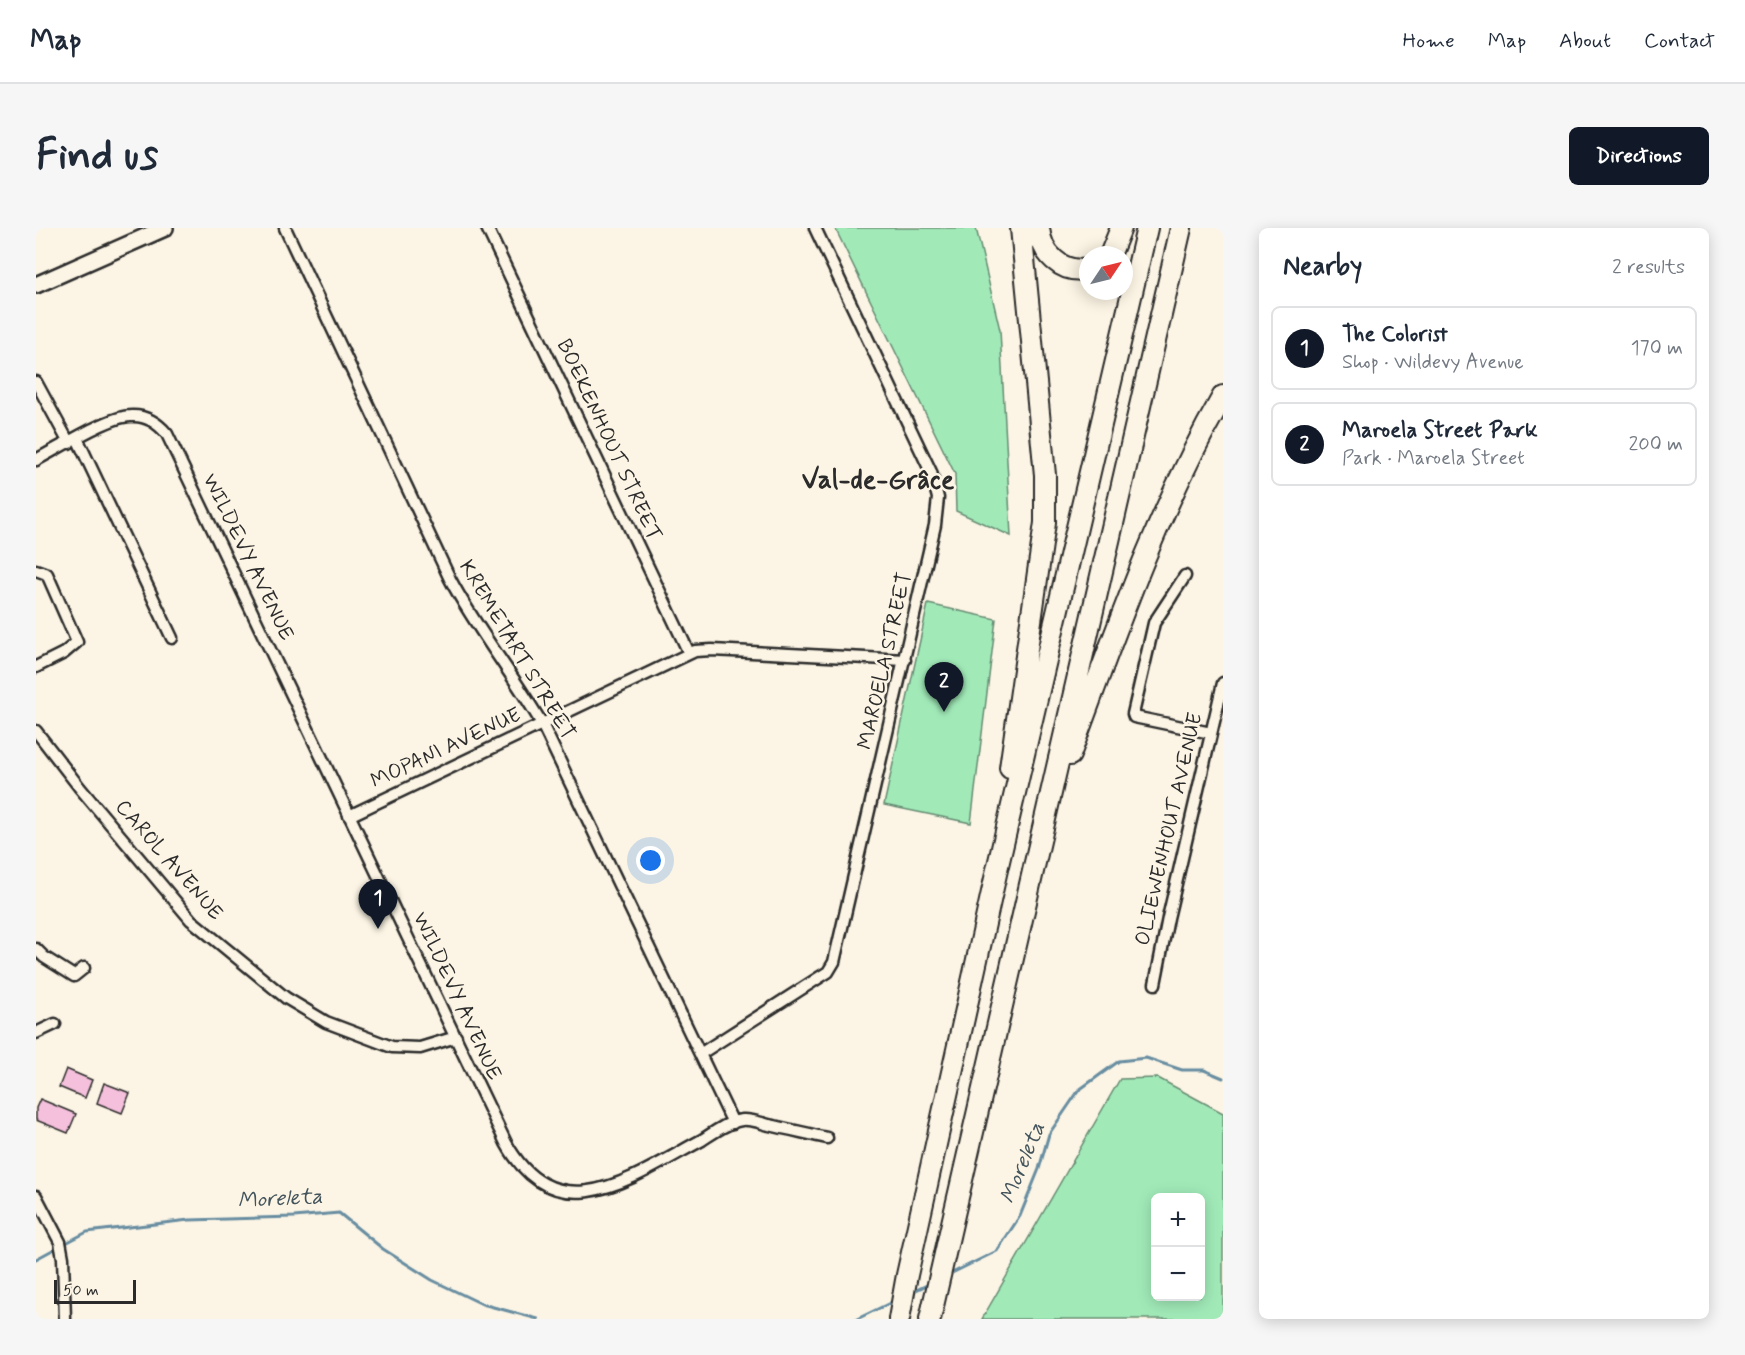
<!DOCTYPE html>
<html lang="en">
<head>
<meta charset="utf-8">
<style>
	body { margin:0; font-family:Mynerve,sans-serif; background:#f6f6f7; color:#1f2937 }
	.controls { position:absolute; right:18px; bottom:18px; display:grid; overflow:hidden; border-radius:9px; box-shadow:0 3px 15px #0003 }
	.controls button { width:54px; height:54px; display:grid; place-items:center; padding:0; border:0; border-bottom:2px solid #e0e1e3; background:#fff; color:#1f2937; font:30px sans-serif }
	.compass { position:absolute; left:1043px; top:18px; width:54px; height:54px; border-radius:50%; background:#fff; box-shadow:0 3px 15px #0003; rotate:55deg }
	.scale { position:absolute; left:18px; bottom:15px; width:82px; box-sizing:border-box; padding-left:6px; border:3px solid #2b2b2b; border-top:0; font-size:16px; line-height:21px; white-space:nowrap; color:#2b2b2b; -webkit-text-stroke:4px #fcf5e5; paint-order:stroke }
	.you { position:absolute; left:615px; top:633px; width:21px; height:21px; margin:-15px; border:4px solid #fff; border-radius:50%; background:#1a73e8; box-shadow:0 0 0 9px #1a73e833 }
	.badge { display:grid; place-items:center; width:39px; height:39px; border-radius:50%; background:#111827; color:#fff; font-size:20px; font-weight:700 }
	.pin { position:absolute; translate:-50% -50px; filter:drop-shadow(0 2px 3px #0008) }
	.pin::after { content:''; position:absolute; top:32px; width:21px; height:18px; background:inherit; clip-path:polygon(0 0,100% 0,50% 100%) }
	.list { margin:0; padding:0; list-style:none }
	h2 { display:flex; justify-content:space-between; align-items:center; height:78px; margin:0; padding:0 24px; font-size:26px }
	h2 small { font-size:20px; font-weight:400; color:#747a83 }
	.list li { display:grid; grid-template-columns:39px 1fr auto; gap:18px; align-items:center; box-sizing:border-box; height:84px; margin:0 12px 12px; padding:0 12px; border:2px solid #e0e1e3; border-radius:9px }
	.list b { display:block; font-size:22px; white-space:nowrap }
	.list p { margin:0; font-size:20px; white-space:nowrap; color:#747a83 }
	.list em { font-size:20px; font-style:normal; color:#747a83 }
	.map { position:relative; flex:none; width:1187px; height:1091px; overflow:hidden; border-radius:9px }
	header { display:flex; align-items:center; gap:36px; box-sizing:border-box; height:84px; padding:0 30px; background:#fff; border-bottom:2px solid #e0e1e3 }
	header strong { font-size:28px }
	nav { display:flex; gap:33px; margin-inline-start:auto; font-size:21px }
	.intro { display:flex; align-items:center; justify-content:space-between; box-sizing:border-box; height:144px; padding:0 36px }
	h1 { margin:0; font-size:42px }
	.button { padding:15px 27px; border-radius:9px; background:#111827; color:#fff; font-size:21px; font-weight:700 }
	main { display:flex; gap:36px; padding:0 36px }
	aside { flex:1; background:#fff; border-radius:9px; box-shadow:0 3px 15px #0003 }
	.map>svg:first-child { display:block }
	.green { fill:#a1eab8; stroke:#668a72; stroke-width:1.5; fill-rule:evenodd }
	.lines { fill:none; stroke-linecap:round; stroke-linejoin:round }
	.stream { stroke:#678da1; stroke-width:3 }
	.building { fill:#f5c0dc; stroke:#2b2b2b; stroke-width:1.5 }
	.minor-casing { stroke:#2b2b2b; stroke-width:15 }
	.secondary-casing { stroke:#2b2b2b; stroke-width:20 }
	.motorway-casing { stroke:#2b2b2b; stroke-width:24 }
	.minor { stroke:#fcf5e5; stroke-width:10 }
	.secondary { stroke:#fcf5e5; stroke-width:15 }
	.motorway { stroke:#fcf5e5; stroke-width:20 }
	.labels { text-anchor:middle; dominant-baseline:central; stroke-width:5; stroke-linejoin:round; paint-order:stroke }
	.street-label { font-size:21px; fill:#2b2b2b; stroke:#fcf5e5 }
	.water-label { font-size:22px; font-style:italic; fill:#44545c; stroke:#fcf5e5 }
	.district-label { font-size:27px; font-weight:bold; fill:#2b2b2b; stroke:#fcf5e5 }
</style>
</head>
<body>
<header>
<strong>Map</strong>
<nav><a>Home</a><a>Map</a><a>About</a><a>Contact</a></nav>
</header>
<div class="intro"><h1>Find us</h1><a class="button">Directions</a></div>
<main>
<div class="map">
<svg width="1187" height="1091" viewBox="0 0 1187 1091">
	<rect width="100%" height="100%" fill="#fcf5e5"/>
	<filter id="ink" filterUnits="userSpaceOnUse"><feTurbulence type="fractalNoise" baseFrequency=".0167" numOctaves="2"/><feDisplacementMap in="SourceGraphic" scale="12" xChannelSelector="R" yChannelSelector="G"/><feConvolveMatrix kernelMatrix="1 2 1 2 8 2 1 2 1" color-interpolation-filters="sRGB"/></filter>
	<g filter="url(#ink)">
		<path class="green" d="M799 0H940L964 102 975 308 920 283 919 246Z
			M892 376 960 391 935 595 848 577Z
			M1122 850 1187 885V1091H946L1084 851ZM1120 970H1164V1068H1120Z"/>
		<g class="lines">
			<path class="stream" d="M28 1016 51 1004 153 992 258 989 303 985 347 1021 396 1052 446 1076 502 1091
				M0 1031 22 1019
				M912 1047 961 1023 984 988 1003 941 1013 906 1043 862 1083 833 1110 830 1146 842H1168L1187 850
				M874 1065 895 1055
				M821 1091 858 1073"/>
		</g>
		<path class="building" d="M30 841 56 852 49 870 23 859Z
			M68 855 94 865 86 885 61 875Z
			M4 871 40 886 32 905 0 892V880Z"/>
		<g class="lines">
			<g class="minor-casing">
				<path id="minor" d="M249 0 414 351C441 402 477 446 506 496L697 895
					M451 0 653 425
					M0 154 33 215
					M41 210 136 410
					M0 232C21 221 73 188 95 188 109 187 122 195 131 206L470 915C521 1007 600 947 666 912 677 905 693 893 706 892 715 891 725 895 733 897 753 901 772 906 791 910
					M0 342 11 346 41 414 28 425 0 439
					M1149 348 1118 395 1097 486 1098 489 1175 505
					M0 503 44 560 155 692 250 770 290 794 356 819 384 820 420 809
					M313 588 659 423 676 422 869 432
					M0 721 8 729 38 748 48 740
					M1119 756 1132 690 1187 455
					M0 805 19 796
					M664 826 784 749 792 744 798 734 899 297 902 270 895 244 779 0
					M0 968 24 1014 27 1030 29 1091"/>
			</g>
			<g class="secondary-casing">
				<path id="secondary" d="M0 57 129 0"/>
			</g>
			<g class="motorway-casing">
				<path id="motorway" d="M1003 0C1005 25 1025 46 1052 41
					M1074 27 1085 0
					M1034 527C1079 405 1122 281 1187 168
					M974 540 1009 295V247L985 0
					M863 1091 871 1047 960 646 1111 0
					M894 1091 1145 0"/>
			</g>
			<use href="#minor" class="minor"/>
			<use href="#secondary" class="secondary"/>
			<use href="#motorway" class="motorway"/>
		</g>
	</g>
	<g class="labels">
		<g class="street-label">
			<text transform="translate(573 212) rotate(65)">BOEKENHOUT STREET</text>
			<text transform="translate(212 329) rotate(64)">WILDEVY AVENUE</text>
			<text transform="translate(481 422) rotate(59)">KREMETART STREET</text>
			<text transform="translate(849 433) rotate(-77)">MAROELA STREET</text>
			<text transform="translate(410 520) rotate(-25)">MOPANI AVENUE</text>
			<text transform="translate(1133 601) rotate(-77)">OLIEWENHOUT AVENUE</text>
			<text transform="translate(133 632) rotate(49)">CAROL AVENUE</text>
			<text transform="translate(421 768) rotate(65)">WILDEVY AVENUE</text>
		</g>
		<g class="water-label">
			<text transform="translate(987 935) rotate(-68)">Moreleta</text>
			<text transform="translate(244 971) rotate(-3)">Moreleta</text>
		</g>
		<g class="district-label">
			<text x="842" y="252">Val-de-Grâce</text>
		</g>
	</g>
</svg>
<div class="controls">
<button>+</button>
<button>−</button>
</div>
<svg class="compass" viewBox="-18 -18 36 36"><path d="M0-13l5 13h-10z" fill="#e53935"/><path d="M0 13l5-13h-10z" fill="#747a83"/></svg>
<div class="scale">50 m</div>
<div class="you"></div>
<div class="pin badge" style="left:342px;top:701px">1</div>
<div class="pin badge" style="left:908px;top:484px">2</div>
</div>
<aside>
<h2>Nearby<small>2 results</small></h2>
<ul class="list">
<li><span class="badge">1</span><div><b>The Colorist</b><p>Shop · Wildevy Avenue</p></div><em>170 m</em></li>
<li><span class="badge">2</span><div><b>Maroela Street Park</b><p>Park · Maroela Street</p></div><em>200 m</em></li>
</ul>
</aside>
</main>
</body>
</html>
